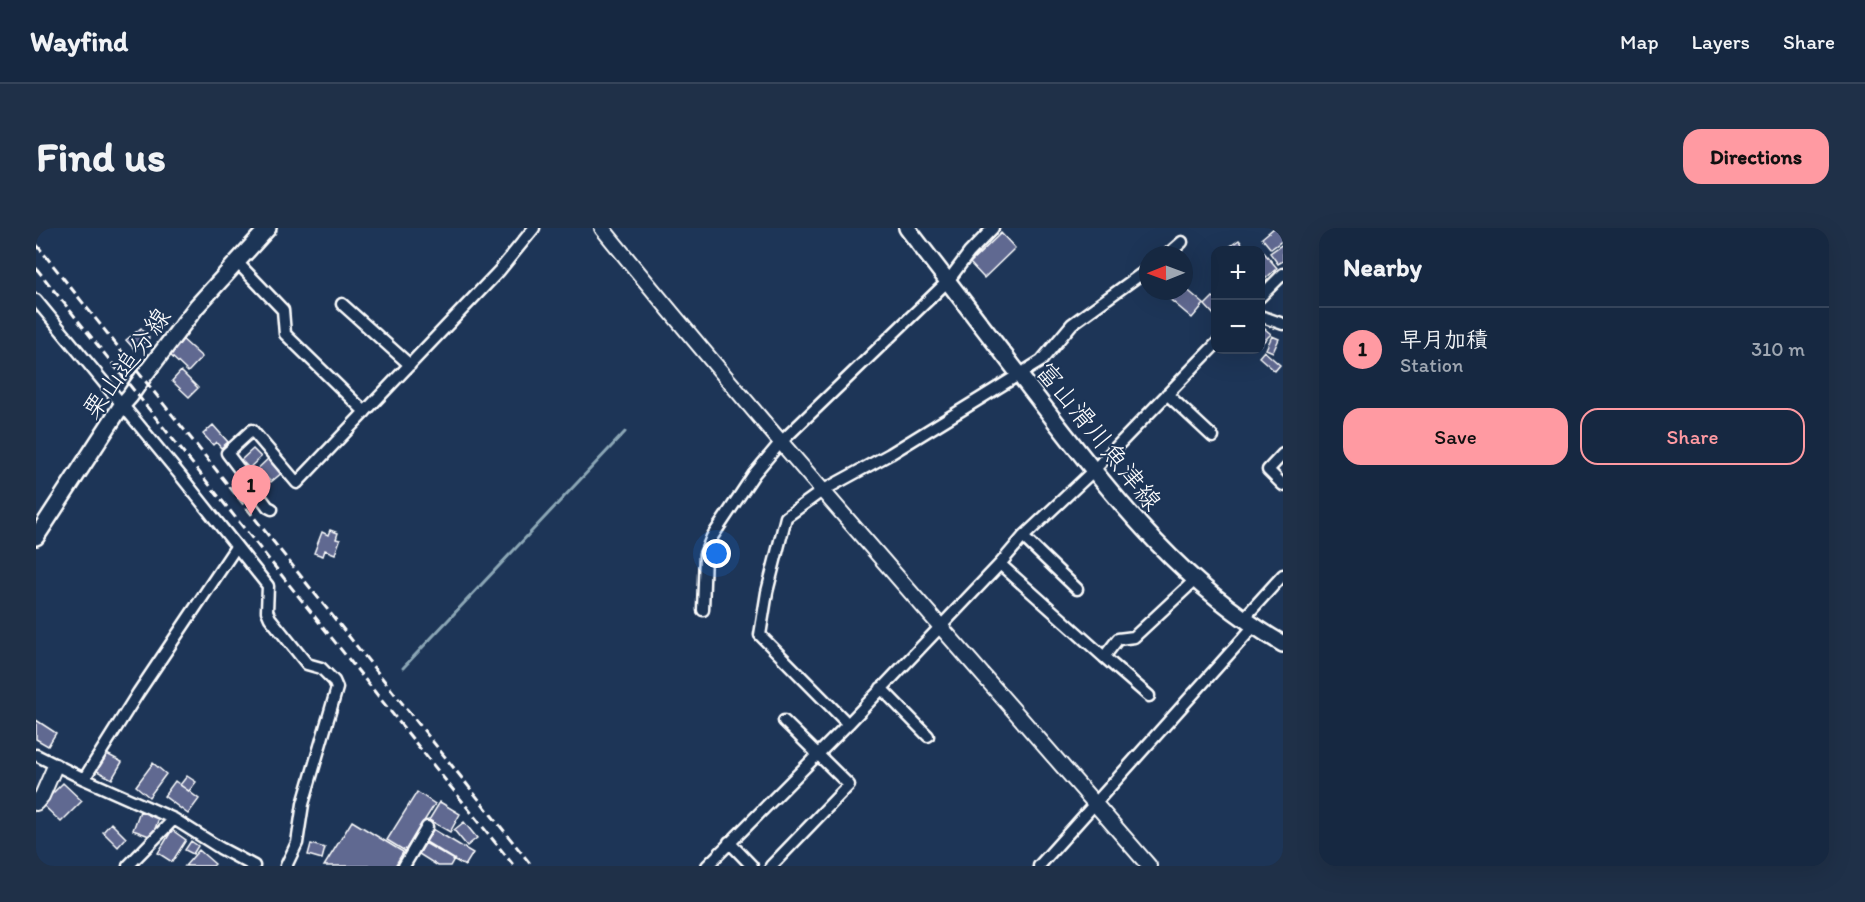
<!DOCTYPE html>
<html lang="en">
<head>
<meta charset="utf-8">
<style>
	body { margin:0; font-family:Itim,"Klee One",sans-serif; background:#1f3048; color:#f1f3f6 }
	.controls { position:absolute; right:18px; top:18px; display:grid; overflow:hidden; border-radius:12px; box-shadow:0 6px 24px #0002 }
	.controls button { width:54px; height:54px; display:grid; place-items:center; padding:0; border:0; border-bottom:2px solid #35445a; background:#162841; color:#f1f3f6; font:30px sans-serif }
	.compass { position:absolute; left:1103px; top:18px; width:54px; height:54px; border-radius:50%; background:#162841; box-shadow:0 6px 24px #0002; rotate:269deg }
	.you { position:absolute; left:681px; top:326px; width:21px; height:21px; margin:-15px; border:4px solid #fff; border-radius:50%; background:#1a73e8; box-shadow:0 0 0 9px #1a73e833 }
	.badge { display:grid; place-items:center; width:39px; height:39px; border-radius:50%; background:#ff9aa2; color:#111; font-size:20px; font-weight:700 }
	.pin { position:absolute; translate:-50% -50px; filter:drop-shadow(0 2px 3px #0008) }
	.pin::after { content:''; position:absolute; top:32px; width:21px; height:18px; background:inherit; clip-path:polygon(0 0,100% 0,50% 100%) }
	.list { margin:0; padding:0; list-style:none }
	h2 { display:flex; justify-content:space-between; align-items:center; height:78px; margin:0; padding:0 24px; font-size:26px }
	h2 small { font-size:20px; font-weight:400; color:#9ea6b1 }
	.list li { display:grid; grid-template-columns:39px 1fr auto; gap:18px; align-items:center; box-sizing:border-box; height:84px; padding:0 24px; border-top:2px solid #35445a }
	.list b { display:block; font-size:22px; white-space:nowrap }
	.list p { margin:0; font-size:20px; white-space:nowrap; color:#9ea6b1 }
	.list em { font-size:20px; font-style:normal; color:#9ea6b1 }
	.actions { display:flex; gap:12px; padding:18px 24px }
	.actions a { flex:1; padding:14px 0; border:2px solid #ff9aa2; border-radius:18px; text-align:center; font-size:21px; color:#ff9aa2 }
	.actions .main { background:#ff9aa2; color:#111 }
	.map { position:relative; flex:none; width:1247px; height:638px; overflow:hidden; border-radius:18px }
	header { display:flex; align-items:center; gap:36px; box-sizing:border-box; height:84px; padding:0 30px; background:#162841; border-bottom:2px solid #35445a }
	header strong { font-size:28px }
	nav { display:flex; gap:33px; margin-inline-start:auto; font-size:21px }
	.intro { display:flex; align-items:center; justify-content:space-between; box-sizing:border-box; height:144px; padding:0 36px }
	h1 { margin:0; font-size:42px }
	.button { padding:15px 27px; border-radius:18px; background:#ff9aa2; color:#111; font-size:21px; font-weight:700 }
	main { display:flex; gap:36px; padding:0 36px }
	aside { flex:1; background:#162841; border-radius:18px; box-shadow:0 6px 24px #0002 }
	.map>svg:first-child { display:block }
	.lines { fill:none; stroke-linecap:round; stroke-linejoin:round }
	.stream { stroke:#8ca7b6; stroke-width:3 }
	.building { fill:#606991; stroke:#fff; stroke-width:1.5 }
	.minor-casing { stroke:#fff; stroke-width:15 }
	.tertiary-casing { stroke:#fff; stroke-width:18 }
	.secondary-casing { stroke:#fff; stroke-width:20 }
	.minor { stroke:#1d3557; stroke-width:10 }
	.tertiary { stroke:#1d3557; stroke-width:14 }
	.secondary { stroke:#1d3557; stroke-width:15 }
	.rail { stroke:#fff; stroke-width:3; stroke-dasharray:9 4.5; stroke-linecap:butt }
	.labels { text-anchor:middle; dominant-baseline:central; stroke-width:4.5; stroke-linejoin:round; paint-order:stroke }
	.street-label { font-size:26px; fill:#fff; stroke:#1d3557 }
</style>
</head>
<body>
<header>
<strong>Wayfind</strong>
<nav><a>Map</a><a>Layers</a><a>Share</a></nav>
</header>
<div class="intro"><h1>Find us</h1><a class="button">Directions</a></div>
<main>
<div class="map">
<svg width="1247" height="638" viewBox="0 0 1247 638">
	<rect width="100%" height="100%" fill="#1d3557"/>
	<filter id="ink" filterUnits="userSpaceOnUse"><feTurbulence type="fractalNoise" baseFrequency=".0167" numOctaves="2"/><feDisplacementMap in="SourceGraphic" scale="12" xChannelSelector="R" yChannelSelector="G"/><feConvolveMatrix kernelMatrix="1 2 1 2 8 2 1 2 1" color-interpolation-filters="sRGB"/></filter>
	<g filter="url(#ink)">
		<g class="lines">
			<path class="stream" d="M367 440 589 204"/>
		</g>
		<path class="building" d="M1238 0H1247V12L1235 21 1226 10Z
			M965 5 979 20 948 50 934 35Z
			M1203 12 1211 22H1189Z
			M1247 16V33L1242 36 1234 25Z
			M1225 21 1241 40 1229 51 1224 47V22H1223Z
			M1148 59 1168 76 1156 90 1124 63H1148Z
			M1177 69 1180 71V89L1169 77Z
			M1224 97 1235 106 1224 117Z
			M105 100 113 110 99 122 90 112Z
			M1236 108 1243 111 1237 124 1230 121Z
			M145 110 166 129 152 144 132 125Z
			M1228 123 1244 137 1239 143 1223 129Z
			M145 143 162 160 153 169 136 153Z
			M177 197 192 214 185 220 180 214 177 217 167 206Z
			M217 221 225 229 213 240 205 232Z
			M234 229 247 244 235 254 228 247 222 253 216 246Z
			M294 302 302 305 300 311 304 312 299 326 289 322 287 328 278 325 286 304 292 307Z
			M0 492 20 505 12 518 0 511Z
			M69 525 86 534 76 551 59 542Z
			M117 535 130 546 113 569 100 558Z
			M151 548 160 554 153 563 144 557Z
			M139 553 163 571 152 586 128 568Z
			M27 555 46 573 25 594 6 576Z
			M381 564 399 576 369 623 351 612Z
			M404 574 424 586 414 604 393 592Z
			M104 583 123 590 116 609 97 602Z
			M316 593 367 624 359 638H288Z
			M428 594 441 610 431 618 418 602Z
			M75 595 90 610 82 619 67 604Z
			M395 600 437 625 429 638 387 614Z
			M136 602 150 612 136 634 122 625Z
			M155 613 162 618 157 626 149 622Z
			M390 614 418 631 414 638H402L383 626Z
			M275 616 289 620 286 631 272 627Z
			M163 622 179 636 177 638H149Z"/>
		<g class="lines">
			<g class="minor-casing">
				<path id="minor" d="M1131 27 1146 14
					M201 34 247 82 249 106 329 184
					M1224 69 1247 46
					M0 72 144 247 232 358 231 383 234 390 271 436 285 440 298 453 301 460 267 576 261 615 250 638
					M306 76 374 137
					M1224 88 1247 96
					M1131 166 1177 209
					M1247 226 1232 242 1247 257
					M236 281 232 279 191 225 216 202 261 255 463 43 498 0
					M987 309 1041 361
					M964 336 1068 429
					M667 382 669 326 676 309 718 246 744 215 912 53 933 25 957 0
					M1208 390 1247 347
					M845 460 892 508
					M1113 468 1068 429 1082 411 1098 409 1159 352
					M812 496 724 407 731 364 750 289 786 263 854 226 1005 133 1036 96 1112 41
					M0 527 48 551 138 591 184 620 218 638
					M48 551 102 465 200 319
					M693 614 716 638
					M92 638 138 591
					M368 638 391 599
					M671 638 812 496 964 336 987 309 1057 243 1180 116
					M735 638 813 557 748 493
					M1003 638 1219 397"/>
			</g>
			<g class="tertiary-casing">
				<path id="tertiary" d="M566 0C743 218 930 426 1113 638
					M0 575 6 568 19 538"/>
			</g>
			<g class="secondary-casing">
				<path id="secondary" d="M871 0C919 63 967 126 1015 188 1084 277 1148 358 1247 416
					M0 309 86 177 94 168 107 149 161 78 232 0"/>
			</g>
			<use href="#minor" class="minor"/>
			<use href="#tertiary" class="tertiary"/>
			<use href="#secondary" class="secondary"/>
			<path class="rail" d="M0 16 496 638
				M0 40 478 638"/>
		</g>
	</g>
	<g class="labels">
		<g class="street-label">
			<text transform="translate(90 135) rotate(-54)">栗山追分線</text>
			<text transform="translate(1063 208) rotate(51)">富山滑川魚津線</text>
		</g>
	</g>
</svg>
<div class="controls">
<button>+</button>
<button>−</button>
</div>
<svg class="compass" viewBox="-18 -18 36 36"><path d="M0-13l5 13h-10z" fill="#e53935"/><path d="M0 13l5-13h-10z" fill="#9ea6b1"/></svg>
<div class="you"></div>
<div class="pin badge" style="left:215px;top:287px">1</div>
</div>
<aside>
<h2>Nearby<small></small></h2>
<ul class="list">
<li><span class="badge">1</span><div><b>早月加積</b><p>Station</p></div><em>310 m</em></li>
</ul>
<div class="actions"><a class="main">Save</a><a>Share</a></div>
</aside>
</main>
</body>
</html>
